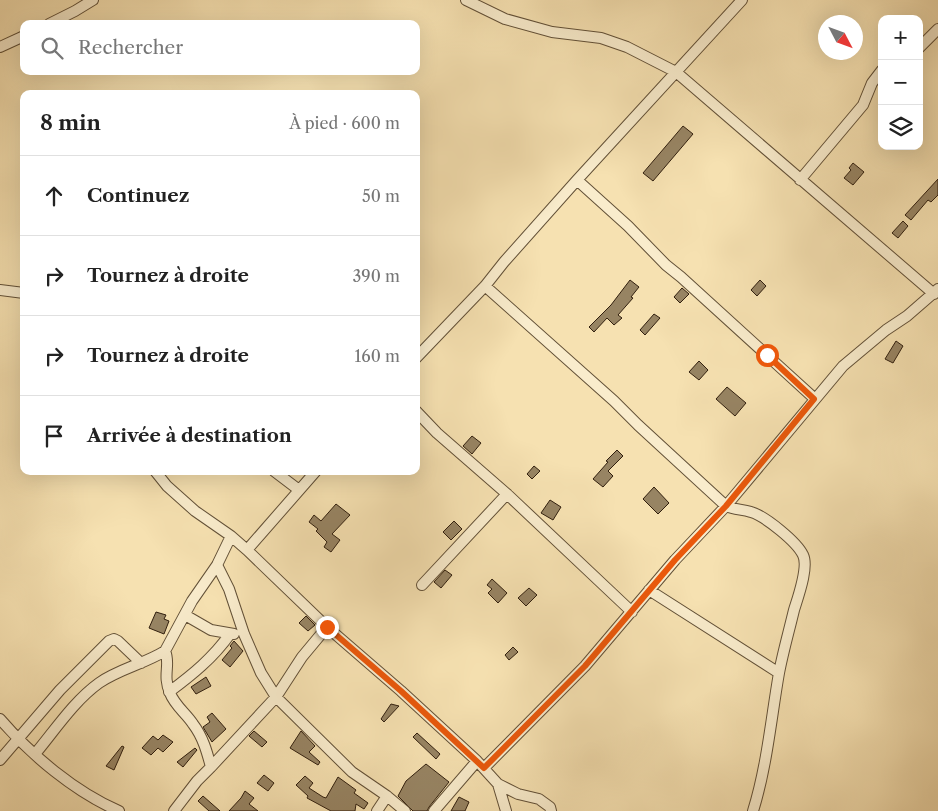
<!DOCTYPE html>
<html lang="fr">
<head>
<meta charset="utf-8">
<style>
	body { margin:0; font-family:"Libre Caslon Text",serif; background:#f6f6f6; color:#222 }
	.controls { position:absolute; right:15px; top:15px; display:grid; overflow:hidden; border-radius:10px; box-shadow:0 5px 20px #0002 }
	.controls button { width:45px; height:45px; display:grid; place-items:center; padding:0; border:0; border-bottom:1px solid #e0e0e0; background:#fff; color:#222; font:25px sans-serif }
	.compass { position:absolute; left:818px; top:15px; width:45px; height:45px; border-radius:50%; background:#fff; box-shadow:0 5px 20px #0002; rotate:131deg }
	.stop { position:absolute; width:15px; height:15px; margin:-11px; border:4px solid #ea580c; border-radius:50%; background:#fff }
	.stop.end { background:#ea580c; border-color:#fff; box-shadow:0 1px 5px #0008 }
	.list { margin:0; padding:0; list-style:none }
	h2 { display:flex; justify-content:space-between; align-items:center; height:65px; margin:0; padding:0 20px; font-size:21px }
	h2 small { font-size:16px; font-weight:400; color:#767676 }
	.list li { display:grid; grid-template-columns:32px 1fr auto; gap:15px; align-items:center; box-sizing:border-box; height:80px; padding:0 20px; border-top:1px solid #e0e0e0 }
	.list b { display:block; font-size:19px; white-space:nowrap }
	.list em { font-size:16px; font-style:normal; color:#767676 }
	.icon { flex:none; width:28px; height:28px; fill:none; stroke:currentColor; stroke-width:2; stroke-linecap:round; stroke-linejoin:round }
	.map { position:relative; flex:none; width:938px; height:811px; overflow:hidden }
	.search { position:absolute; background:#fff; box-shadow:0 5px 20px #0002; left:20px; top:20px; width:400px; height:55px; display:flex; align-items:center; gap:12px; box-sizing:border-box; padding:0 18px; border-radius:10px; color:#767676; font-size:19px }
	.panel { position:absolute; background:#fff; box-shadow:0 5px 20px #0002; left:20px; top:90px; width:400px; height:385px; border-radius:10px }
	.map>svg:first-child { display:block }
	.building { fill:#978463; stroke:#311f0e }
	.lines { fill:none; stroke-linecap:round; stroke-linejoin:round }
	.minor-casing { stroke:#625037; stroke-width:12 }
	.minor { stroke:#f9eccc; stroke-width:10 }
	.route { stroke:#ea580c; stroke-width:6 }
</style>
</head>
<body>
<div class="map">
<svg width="938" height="811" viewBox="0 0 938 811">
	<rect width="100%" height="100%" fill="#f6e1b1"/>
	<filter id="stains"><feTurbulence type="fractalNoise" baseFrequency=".004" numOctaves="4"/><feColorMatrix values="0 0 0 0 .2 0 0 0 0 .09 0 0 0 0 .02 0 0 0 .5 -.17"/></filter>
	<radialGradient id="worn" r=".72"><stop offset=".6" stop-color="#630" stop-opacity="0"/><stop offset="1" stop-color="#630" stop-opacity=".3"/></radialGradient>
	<path class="building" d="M683 126 693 134 653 181 643 173Z
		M853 163 864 172 853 185 844 178 851 170 849 168Z
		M938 179V195L931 202 928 200 911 220 905 215Z
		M903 221 908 226 898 238 892 233Z
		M630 280 639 287 631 297 633 298 618 315 622 318 614 325 607 318 594 332 589 327 611 305Z
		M760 280 766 286 757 296 751 290Z
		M682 288 689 294 680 303 674 297Z
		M654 314 660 318 645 335 640 330Z
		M896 341 903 346 893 363 885 359Z
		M699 361 708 370 699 380 689 372Z
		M727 387 746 403 735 416 716 399Z
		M472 436 481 443 472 454 463 446Z
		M617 450 623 456 608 471 613 476 603 487 593 479 608 462 606 461Z
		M534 466 540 471 532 479 527 474Z
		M654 487 669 503 658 514 643 499Z
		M550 500 561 507 553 520 541 513Z
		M336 504 350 515 332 534 340 540 331 552 324 547 327 542 316 531 318 529 309 522 314 515 321 521Z
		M454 521 462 529 451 540 443 532Z
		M445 570 452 575 441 588 434 582Z
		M492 579 507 593 498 603 488 593 492 589 487 585Z
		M529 588 537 595 526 606 518 598Z
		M156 612 166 615 164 619 169 621 164 634 149 628Z
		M306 616 315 625 308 631 299 623Z
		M234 641 243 651 230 667 222 660 232 648 230 646Z
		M513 647 518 652 509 660 505 655Z
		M206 677 211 686 196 694 191 687Z
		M391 704 399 706 384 722 381 719Z
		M212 713 226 729 212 742 203 727 210 722 207 717Z
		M254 731 267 742 262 747 249 736Z
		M301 731 315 746 309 752 320 762 318 765 290 748Z
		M417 733 440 754 436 759 413 737Z
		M163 735 173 742 163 752 158 748 151 755 142 748 153 736 158 740Z
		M122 746 124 747 114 770 106 766Z
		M195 748 197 750 183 767 177 762Z
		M426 764 449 782 429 807 427 811H413L398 796 406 781Z
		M264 775 274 783 268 791 257 783Z
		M305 776 313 783 309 788 323 797 326 798 338 777 356 790 354 793 368 803 364 809 356 804 355 811H331L307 798 308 796 296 785Z
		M245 791 254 798 249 804 258 811H229L241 798Z
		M203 796 220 811H209L198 801Z
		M459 797 469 802 465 811H451Z"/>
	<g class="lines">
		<g class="minor-casing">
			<path id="minor" d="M466 0 505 19 552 32 601 38 627 47 676 72 934 294
				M49 24 75 11 93 0
				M0 47 24 36
				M919 48 938 29
				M577 180 628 226 666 265 681 277 815 399
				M800 180 863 105 872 83 882 70
				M485 286 614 401 638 425 726 506C735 510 742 509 751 512 765 516 797 542 803 555 809 567 798 597 794 610 789 631 783 652 779 673 771 719 767 766 753 811
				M0 290 24 293
				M416 358 485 286 504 262 577 180 742 0
				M416 411 437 433 507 494 632 612
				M155 471 167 486 195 511 231 536 247 550 327 627 401 691 477 761 498 784 518 794 539 799 550 807 551 811
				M274 471 299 490
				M247 550 316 471
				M422 585 507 494
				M649 590 779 673
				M185 615 211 630 234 634
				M327 627 302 657 276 697 352 772 387 796 405 811
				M169 692C192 675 213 658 230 634
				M0 719C31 755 75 792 119 811
				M35 754C55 730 74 701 99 683 119 669 144 664 165 651
				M0 760 60 690 109 641 114 639 118 641 141 663
				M211 767 276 697 261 673 244 634 229 589 217 565
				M484 768 585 666 675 560 726 506 843 366 886 330 907 316 938 289
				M498 784 506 811
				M174 811 197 781 211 767C207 752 203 737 193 724 186 713 175 706 170 693 162 675 171 664 165 651L192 601 217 565 231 536
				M377 811 387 796
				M434 811 477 761"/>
		</g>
		<use href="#minor" class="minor"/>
	</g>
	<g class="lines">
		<path class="route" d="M327 627 401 691 484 768 585 666 675 560 726 506 814 399 767 355"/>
	</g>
	<rect width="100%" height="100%" filter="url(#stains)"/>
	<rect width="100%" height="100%" fill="url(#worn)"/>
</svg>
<div class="controls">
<button>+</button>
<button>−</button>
<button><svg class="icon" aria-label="layers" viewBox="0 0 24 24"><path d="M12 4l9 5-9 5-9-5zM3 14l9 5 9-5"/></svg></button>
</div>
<svg class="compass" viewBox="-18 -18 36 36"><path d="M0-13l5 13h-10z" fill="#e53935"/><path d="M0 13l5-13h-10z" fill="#767676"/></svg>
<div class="stop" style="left:767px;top:355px"></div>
<div class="stop end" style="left:327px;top:627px"></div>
<div class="search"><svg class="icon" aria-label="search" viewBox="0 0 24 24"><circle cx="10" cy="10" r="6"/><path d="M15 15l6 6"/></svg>Rechercher</div>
<section class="panel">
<h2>8 min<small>À pied · 600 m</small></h2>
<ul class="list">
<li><svg class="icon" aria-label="ahead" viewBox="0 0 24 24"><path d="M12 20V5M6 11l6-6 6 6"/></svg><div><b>Continuez</b></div><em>50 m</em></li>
<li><svg class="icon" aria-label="right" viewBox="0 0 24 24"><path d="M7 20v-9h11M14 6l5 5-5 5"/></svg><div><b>Tournez à droite</b></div><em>390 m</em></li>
<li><svg class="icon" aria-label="right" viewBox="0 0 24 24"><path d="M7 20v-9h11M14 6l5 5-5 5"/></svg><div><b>Tournez à droite</b></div><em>160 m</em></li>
<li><svg class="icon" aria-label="arrive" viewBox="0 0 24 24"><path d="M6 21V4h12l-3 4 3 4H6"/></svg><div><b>Arrivée à destination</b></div></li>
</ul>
</section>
</div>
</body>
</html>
